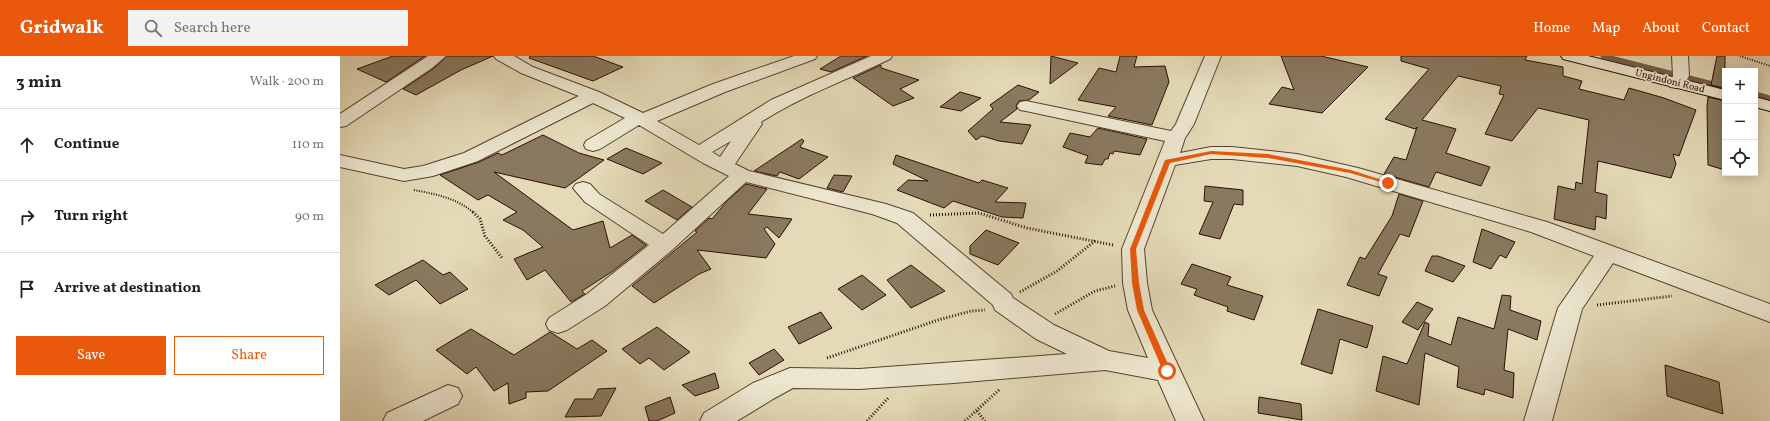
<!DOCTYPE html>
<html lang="en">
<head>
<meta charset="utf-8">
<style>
	body { margin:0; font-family:Vollkorn,serif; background:#f2f2f2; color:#202124 }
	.controls { position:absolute; right:12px; top:12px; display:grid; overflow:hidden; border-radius:0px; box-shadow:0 2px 10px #0003 }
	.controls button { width:36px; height:36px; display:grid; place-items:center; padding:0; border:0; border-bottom:1px solid #e0e0e0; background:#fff; color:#202124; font:20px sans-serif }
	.stop { position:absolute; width:12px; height:12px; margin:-9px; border:3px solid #ea580c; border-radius:50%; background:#fff }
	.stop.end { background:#ea580c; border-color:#fff; box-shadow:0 1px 4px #0008 }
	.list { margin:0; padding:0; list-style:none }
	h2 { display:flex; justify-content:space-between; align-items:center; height:52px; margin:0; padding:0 16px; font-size:17px }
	h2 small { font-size:13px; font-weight:400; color:#757577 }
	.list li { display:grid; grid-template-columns:26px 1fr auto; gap:12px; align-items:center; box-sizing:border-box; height:72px; padding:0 16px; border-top:1px solid #e0e0e0 }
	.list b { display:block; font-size:15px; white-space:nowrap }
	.list em { font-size:13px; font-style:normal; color:#757577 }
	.actions { display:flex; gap:8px; padding:12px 16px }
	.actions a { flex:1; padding:9px 0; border:1px solid #ea580c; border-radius:0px; text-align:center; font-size:14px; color:#ea580c }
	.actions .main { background:#ea580c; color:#fff }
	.icon { flex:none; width:22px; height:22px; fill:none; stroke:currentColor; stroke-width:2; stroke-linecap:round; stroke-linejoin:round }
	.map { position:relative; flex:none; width:1430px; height:365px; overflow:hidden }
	header { display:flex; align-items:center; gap:24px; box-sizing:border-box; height:56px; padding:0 20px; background:#ea580c; color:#fff }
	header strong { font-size:19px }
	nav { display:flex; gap:22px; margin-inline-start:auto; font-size:14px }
	.search { width:280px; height:36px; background:#f2f2f2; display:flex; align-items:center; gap:10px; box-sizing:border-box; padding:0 14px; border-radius:0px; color:#757577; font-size:15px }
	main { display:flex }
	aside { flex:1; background:#fff }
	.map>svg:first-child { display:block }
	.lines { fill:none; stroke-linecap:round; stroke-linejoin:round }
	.stream { stroke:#736049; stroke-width:5 }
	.building { fill:#8a7960; stroke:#291001 }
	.street-casing { stroke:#58422e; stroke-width:2 }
	.secondary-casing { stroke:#291001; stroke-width:2 }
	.path-far1 { stroke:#291001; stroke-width:2; stroke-dasharray:1 1.5; stroke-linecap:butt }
	.path { stroke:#291001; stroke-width:3; stroke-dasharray:1 2; stroke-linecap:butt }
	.street { fill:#ede7d0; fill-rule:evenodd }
	.secondary { fill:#ede7d0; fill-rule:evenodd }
	.route { fill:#ea580c }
	.labels { text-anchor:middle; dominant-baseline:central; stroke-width:3.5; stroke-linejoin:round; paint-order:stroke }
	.far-street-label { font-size:10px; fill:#291001; stroke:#ede7d0 }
</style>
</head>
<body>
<header>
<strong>Gridwalk</strong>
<div class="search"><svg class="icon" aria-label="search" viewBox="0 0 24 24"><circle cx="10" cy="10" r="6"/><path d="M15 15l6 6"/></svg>Search here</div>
<nav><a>Home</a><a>Map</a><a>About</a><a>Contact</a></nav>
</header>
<main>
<aside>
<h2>3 min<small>Walk · 200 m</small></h2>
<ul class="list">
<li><svg class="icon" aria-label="ahead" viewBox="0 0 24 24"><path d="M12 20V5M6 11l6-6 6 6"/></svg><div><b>Continue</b></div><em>110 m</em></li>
<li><svg class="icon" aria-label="right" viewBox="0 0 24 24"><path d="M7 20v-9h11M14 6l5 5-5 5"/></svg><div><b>Turn right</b></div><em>90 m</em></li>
<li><svg class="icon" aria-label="arrive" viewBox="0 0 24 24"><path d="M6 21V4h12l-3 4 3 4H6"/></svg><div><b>Arrive at destination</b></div></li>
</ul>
<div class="actions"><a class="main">Save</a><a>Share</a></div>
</aside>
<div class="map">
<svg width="1430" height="365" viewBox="0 0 1430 365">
	<rect width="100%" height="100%" fill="#e4dab7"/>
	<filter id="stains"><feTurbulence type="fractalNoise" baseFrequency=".005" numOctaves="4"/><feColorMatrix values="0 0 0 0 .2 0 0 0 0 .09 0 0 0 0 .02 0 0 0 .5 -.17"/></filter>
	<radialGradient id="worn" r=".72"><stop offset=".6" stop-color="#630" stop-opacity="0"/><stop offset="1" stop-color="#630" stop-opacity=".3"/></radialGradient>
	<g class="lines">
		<path class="stream" d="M1263 0 1385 31
			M1415 38 1430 42"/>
	</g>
	<path class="building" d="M53 0H85L46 26 17 13Z
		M107 0H153L121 14 76 39 63 33 93 13Z
		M190 0H253L283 11 253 25 189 2Z
		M501 0H527L491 16 480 13Z
		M711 0 738 7 710 28Z
		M780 0H797L794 11 825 10 829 26 812 69 768 60 776 51 738 44 759 12 776 16Z
		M941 0H981L1028 11 982 57 929 48 942 31 954 34Z
		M1061 0H1187L1185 4 1223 11V20L1242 25 1239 33 1284 44 1289 32 1324 42 1356 54 1339 100 1333 98 1336 108 1331 122 1258 105 1255 136 1267 139 1266 163 1256 160 1255 174 1214 163 1218 130 1235 134 1236 126 1242 128 1249 64 1198 52 1172 85 1145 78 1164 39 1159 38 1161 30 1118 20 1082 64 1116 73 1106 97 1150 111 1141 130 1096 116 1089 131 1044 118 1054 101 1066 104 1077 71 1075 73 1045 63 1089 13 1061 5Z
		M1377 0H1385V32L1371 29Z
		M541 9V12L579 24 560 33 574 42 553 50 513 22Z
		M678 29 699 36 689 44 679 45 676 50 677 53 660 66 691 69 682 88 659 85 642 80 636 84 628 75 653 53 650 49Z
		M620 36 641 42 621 55 600 51Z
		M1368 41 1385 45V114L1368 109 1367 50Z
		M758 72 807 83 800 99 774 95 773 98 770 97 768 103H765L762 109 745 107 748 100 723 91 730 77 750 81Z
		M203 79 239 97 264 104 225 132 154 116 233 174 263 165 270 192 292 179 306 189 273 215 242 235 245 238 231 246 205 214 187 224 174 203 203 191 183 174 163 164 177 156 148 139 138 144 100 119 139 106 158 97 162 99Z
		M462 83 464 85 460 91 488 101 459 123 440 116 437 120 414 115Z
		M286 92 322 107 303 118 267 103Z
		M556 99 639 127 642 124 668 132 655 146 686 147 683 162 662 161 613 145 604 152 557 134 568 124 588 125 553 108Z
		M494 119 512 120 503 136 487 132Z
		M406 128 427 133 408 158 452 163 439 182 427 171 424 173 435 188 426 202 357 194 371 213 359 218 314 247 292 230 357 176 355 175 369 162 372 163 387 145Z
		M865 130 903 134V149L894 148 880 183 859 178 873 146 864 145Z
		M323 134 352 151 337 164 305 145Z
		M1059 138 1083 145 1069 181 1060 178 1038 218 1047 221 1039 240 1007 229 1020 201 1025 203 1052 160Z
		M1142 173 1175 186 1166 202 1160 199 1151 213 1133 206Z
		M646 174 679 187 658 209 630 198V190Z
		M1092 200H1098L1125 210 1113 226 1085 215Z
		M83 204 103 219 110 216 128 233 100 248 76 224 49 239 35 229Z
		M852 208 891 221 887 229 923 240 914 264 887 255 888 251 854 239 857 233 841 228Z
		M571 209 605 235 571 252 547 224Z
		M522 219 546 239 522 254 498 233Z
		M1162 239 1171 240 1170 254 1201 265 1197 284 1168 273 1164 314 1174 317 1173 342 1145 333 1144 339 1117 331 1119 311 1085 297 1079 349 1036 335 1043 300 1067 308 1085 266 1089 268 1088 280 1111 289 1118 261 1154 273Z
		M1077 246 1093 253 1078 274 1062 266Z
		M978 253 1033 270 1027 292 1000 283 992 318 961 308Z
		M481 256 492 272 459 288 448 271Z
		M317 271 350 296 324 314 309 302 300 308 282 293Z
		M131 273 174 299 210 276 237 293 252 284 267 295 208 335 186 336V342L169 348 168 327 154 335 136 311 127 318 96 294Z
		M434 293 444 304 419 319 409 307Z
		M1325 309 1379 326 1383 358 1327 340Z
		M375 317 379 332 355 340 342 329Z
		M276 332 261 360 225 361 235 343H253L258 333Z
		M330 341 335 357 317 365H309L305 351Z
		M919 341 961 348 962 364 918 357Z"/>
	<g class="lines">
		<g class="street-casing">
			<path id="street" d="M88 0H106L92 12 6 70 0 71V58Z
				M154 0H174L193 11 259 36 303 57 373 28 454 0H477L475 3 385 36 317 65 359 89 431 44 531 0H552L550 3C507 24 461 40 421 66L422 68 395 108 409 115 546 148 573 157 671 238 673 242 714 269 769 295 808 302 788 254 783 227 782 193 825 85 686 55 680 54 677 50 680 46 686 45 831 75 836 68 865 0H881L854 68 845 82 840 97 871 91H892L957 98 1018 112 1207 166 1430 248V266L1273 207 1242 253 1212 365H1184L1218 252 1254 200 1191 176 1006 121 957 110 892 103H871L835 109 804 193 807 227 812 254 864 365H836L818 324 765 314 614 327 519 333 453 332 433 343 397 365H360L364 357 413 327 450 312 519 313 727 298 696 283 655 254 653 249 557 167 532 158 406 126 332 194 265 250 227 274 218 277 209 274 206 268 209 262 247 238 309 189 245 146 233 132 236 128 243 126 250 128 259 138 323 178 389 120 363 107 299 69 260 93 253 95 246 93 244 89 246 85 285 62 253 47 138 105 93 120 64 125 0 111V99L64 113 83 110 124 97 239 40 181 17 156 3ZM391 85 380 101 372 96Z
				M1332 0H1348L1349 20 1342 31 1336 32 1330 31 1328 27 1333 20Z
				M108 329 118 332 122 340 118 348 83 365H43L47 357Z"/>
		</g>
		<g class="secondary-casing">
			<path id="secondary" d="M1221 0H1248L1385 34V44L1223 3Z
				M1415 41 1430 45V55L1415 51Z"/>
		</g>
		<path class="path-far1" d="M1400 0 1430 10
			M74 134C95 138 117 142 134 157"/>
		<path class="path" d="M133 156 140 163 145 180 162 202
			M590 159 639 157 687 172 773 189
			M680 236 717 215 755 185
			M1257 249 1332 240
			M715 258 755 235 775 230
			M487 302 598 264 631 255 645 254
			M637 355 645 365
			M527 365 549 341
			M625 365 660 333"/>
		<use href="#street" class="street"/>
		<use href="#secondary" class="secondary"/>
	</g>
	<path class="route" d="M871 95 928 98 1011 114 1051 127 1048 128 1010 117 928 102 871 98 830 107 796 193 799 227 804 254 831 315 827 318 823 315 797 254 792 227 790 193 825 104Z"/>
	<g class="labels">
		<g class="far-street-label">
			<text transform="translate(1330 25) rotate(14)">Ungindoni Road</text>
		</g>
	</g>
	<rect width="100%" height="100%" filter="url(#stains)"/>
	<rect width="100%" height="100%" fill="url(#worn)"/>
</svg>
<div class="controls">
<button>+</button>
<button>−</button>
<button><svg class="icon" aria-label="locate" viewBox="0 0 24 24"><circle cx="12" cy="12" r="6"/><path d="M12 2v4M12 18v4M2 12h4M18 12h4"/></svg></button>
</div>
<div class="stop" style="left:827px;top:315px"></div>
<div class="stop end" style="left:1048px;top:127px"></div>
</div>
</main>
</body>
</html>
